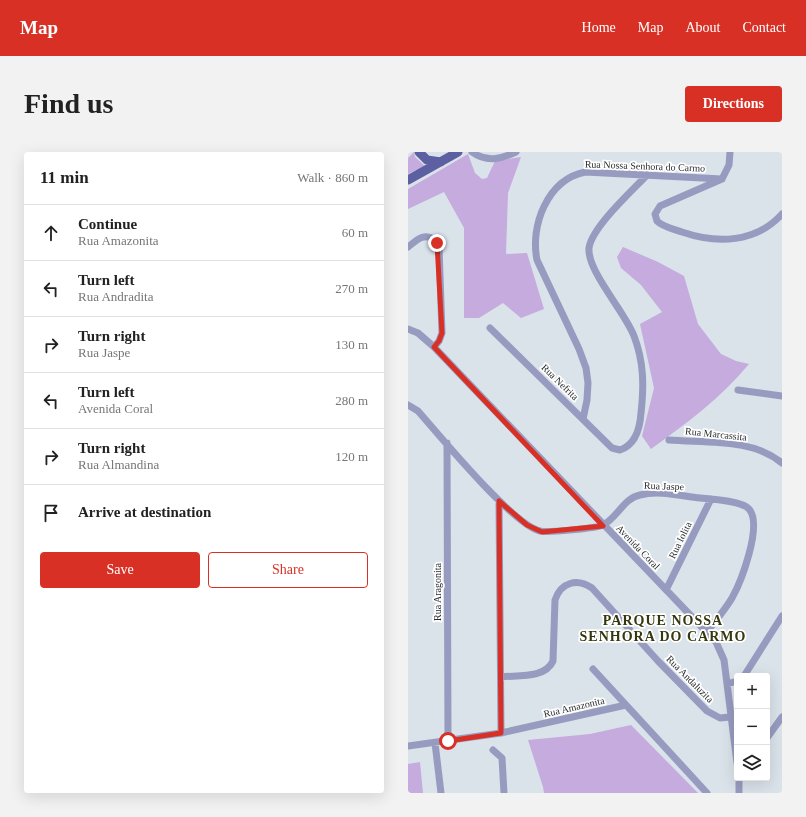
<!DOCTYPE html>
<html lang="en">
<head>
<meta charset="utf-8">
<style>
	body { margin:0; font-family:Georgia,serif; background:#f2f2f2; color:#222 }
	.controls { position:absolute; right:12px; bottom:12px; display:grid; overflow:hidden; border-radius:4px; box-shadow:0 4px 16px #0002 }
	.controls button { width:36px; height:36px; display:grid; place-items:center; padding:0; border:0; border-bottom:1px solid #e0e0e0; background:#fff; color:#222; font:20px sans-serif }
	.stop { position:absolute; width:12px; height:12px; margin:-9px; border:3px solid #d93025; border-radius:50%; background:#fff }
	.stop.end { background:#d93025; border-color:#fff; box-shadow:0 1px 4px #0008 }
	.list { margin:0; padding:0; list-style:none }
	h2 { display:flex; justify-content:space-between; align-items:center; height:52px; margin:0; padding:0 16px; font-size:17px }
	h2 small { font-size:13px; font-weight:400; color:#767676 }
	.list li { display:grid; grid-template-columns:26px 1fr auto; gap:12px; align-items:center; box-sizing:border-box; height:56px; padding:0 16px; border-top:1px solid #e0e0e0 }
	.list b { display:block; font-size:15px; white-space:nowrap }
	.list p { margin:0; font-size:13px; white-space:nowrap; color:#767676 }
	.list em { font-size:13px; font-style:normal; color:#767676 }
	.actions { display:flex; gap:8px; padding:12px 16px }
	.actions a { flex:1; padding:9px 0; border:1px solid #d93025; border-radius:4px; text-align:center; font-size:14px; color:#d93025 }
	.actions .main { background:#d93025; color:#fff }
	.icon { flex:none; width:22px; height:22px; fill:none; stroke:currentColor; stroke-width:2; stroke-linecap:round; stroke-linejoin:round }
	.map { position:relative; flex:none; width:374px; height:641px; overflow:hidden; border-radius:4px }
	header { display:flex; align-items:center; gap:24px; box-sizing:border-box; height:56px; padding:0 20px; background:#d93025; color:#fff }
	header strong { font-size:19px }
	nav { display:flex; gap:22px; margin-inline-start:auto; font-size:14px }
	.intro { display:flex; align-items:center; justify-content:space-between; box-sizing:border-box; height:96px; padding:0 24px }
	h1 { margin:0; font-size:28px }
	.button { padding:10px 18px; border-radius:4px; background:#d93025; color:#fff; font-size:14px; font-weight:700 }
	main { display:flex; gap:24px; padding:0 24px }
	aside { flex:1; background:#fff; border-radius:4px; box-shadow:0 4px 16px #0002 }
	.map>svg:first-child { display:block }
	.green { fill:#c5abde }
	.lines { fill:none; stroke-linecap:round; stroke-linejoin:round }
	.minor { stroke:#979bc0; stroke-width:7 }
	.major { stroke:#5c5fa1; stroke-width:9 }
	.route { stroke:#d93025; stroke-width:5 }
	.labels { text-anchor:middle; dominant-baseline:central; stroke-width:3.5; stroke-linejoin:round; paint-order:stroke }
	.street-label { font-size:10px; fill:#282b2e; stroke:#fff }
	.district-label { font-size:14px; font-weight:bold; letter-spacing:1px; fill:#35370e; stroke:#fff }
</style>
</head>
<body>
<header>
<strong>Map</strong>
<nav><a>Home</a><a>Map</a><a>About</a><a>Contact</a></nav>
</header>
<div class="intro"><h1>Find us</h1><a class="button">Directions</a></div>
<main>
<aside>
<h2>11 min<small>Walk · 860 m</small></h2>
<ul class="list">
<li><svg class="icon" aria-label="ahead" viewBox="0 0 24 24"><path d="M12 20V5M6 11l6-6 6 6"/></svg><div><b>Continue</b><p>Rua Amazonita</p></div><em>60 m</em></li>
<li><svg class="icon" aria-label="left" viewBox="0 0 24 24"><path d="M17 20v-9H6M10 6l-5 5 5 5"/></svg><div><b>Turn left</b><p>Rua Andradita</p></div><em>270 m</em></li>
<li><svg class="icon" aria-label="right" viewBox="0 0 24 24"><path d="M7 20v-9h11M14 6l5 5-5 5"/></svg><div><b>Turn right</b><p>Rua Jaspe</p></div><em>130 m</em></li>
<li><svg class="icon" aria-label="left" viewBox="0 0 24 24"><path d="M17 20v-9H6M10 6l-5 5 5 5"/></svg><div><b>Turn left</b><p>Avenida Coral</p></div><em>280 m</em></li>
<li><svg class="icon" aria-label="right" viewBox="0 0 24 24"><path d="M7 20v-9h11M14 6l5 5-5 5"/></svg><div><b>Turn right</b><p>Rua Almandina</p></div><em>120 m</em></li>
<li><svg class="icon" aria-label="arrive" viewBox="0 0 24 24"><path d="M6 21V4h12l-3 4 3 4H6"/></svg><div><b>Arrive at destination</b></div></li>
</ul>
<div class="actions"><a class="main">Save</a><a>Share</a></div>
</aside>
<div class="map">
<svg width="374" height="641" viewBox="0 0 374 641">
	<rect width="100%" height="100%" fill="#dae2ea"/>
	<path class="green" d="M6 0 7 5 17 14 0 22V6Z
		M60 2 67 21 74 27 79 26 87 9 113 5 100 41 98 102 119 101 136 157 113 166 95 151 71 166H56V76L36 40 0 57V37Z
		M215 95 250 110 276 124 290 172 313 202 328 209 341 212C313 246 279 271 243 297L234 284 246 236 232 172 254 160 233 133 213 116 209 105Z
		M223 573 290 641H136L135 635 120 588 182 582Z
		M12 610 15 641H0V612Z"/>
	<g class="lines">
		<path class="minor" d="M64 0C79 11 93 7 108 0
			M322 0 321 13 314 27 252 54 247 62 249 69C255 75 266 77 274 80 309 92 348 91 374 62
			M0 95C9 88 15 81 26 87L31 95 34 181 31 189 26 195
			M82 176 204 296 212 298C227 293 232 276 233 261 236 234 236 210 226 184 217 160 179 119 181 96 184 75 224 39 239 23
			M0 177 10 181 26 195 308 490 316 508 329 611
			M330 238 374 244
			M0 253 10 259C32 284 105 373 132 379 139 381 190 376 195 373 209 366 216 346 232 343 251 338 273 344 292 346 303 347 334 349 341 357 355 373 333 430 324 446 317 458 307 469 299 480
			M175 267 179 248 180 231 178 216 171 197 129 108C122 74 139 28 177 20L314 27
			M261 288C298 291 344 286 374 311
			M39 291 40 589
			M91 349 93 581
			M258 438 303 347
			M185 517 299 641
			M336 524 374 464
			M93 525C109 523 137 527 145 509L147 448C153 430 169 426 184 436L250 509 299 559 312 566 322 565
			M319 532 329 529
			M359 586 374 565
			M27 591 33 641
			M0 594 93 581 218 553
			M85 598 94 606 96 641
			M331 626V641"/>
		<path class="major" d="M11 0 19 8 33 10
			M0 28 50 0"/>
	</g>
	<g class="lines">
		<path class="route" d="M29 91 34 181 31 189 26 195 195 374 134 380 119 373 91 349 93 581 40 589"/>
	</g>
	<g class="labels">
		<g class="street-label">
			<text transform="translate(237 14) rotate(2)">Rua Nossa Senhora do Carmo</text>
			<text transform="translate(152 230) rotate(44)">Rua Nefrita</text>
			<text transform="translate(308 282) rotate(6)">Rua Marcassita</text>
			<text transform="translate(256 334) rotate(2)">Rua Jaspe</text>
			<text transform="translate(272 388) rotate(-64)">Rua Iolita</text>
			<text transform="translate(230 395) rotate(46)">Avenida Coral</text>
			<text transform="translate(29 440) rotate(-90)">Rua Aragonita</text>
			<text transform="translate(282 527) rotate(45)">Rua Andaluzita</text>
			<text transform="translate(166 555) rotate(-13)">Rua Amazonita</text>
		</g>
		<g class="district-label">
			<text x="255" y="468">PARQUE NOSSA<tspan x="255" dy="16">SENHORA DO CARMO</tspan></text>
		</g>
	</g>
</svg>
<div class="controls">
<button>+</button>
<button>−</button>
<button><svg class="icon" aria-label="layers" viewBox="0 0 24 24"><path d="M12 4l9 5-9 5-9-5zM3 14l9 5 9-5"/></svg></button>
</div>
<div class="stop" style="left:40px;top:589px"></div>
<div class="stop end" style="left:29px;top:91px"></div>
</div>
</main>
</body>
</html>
